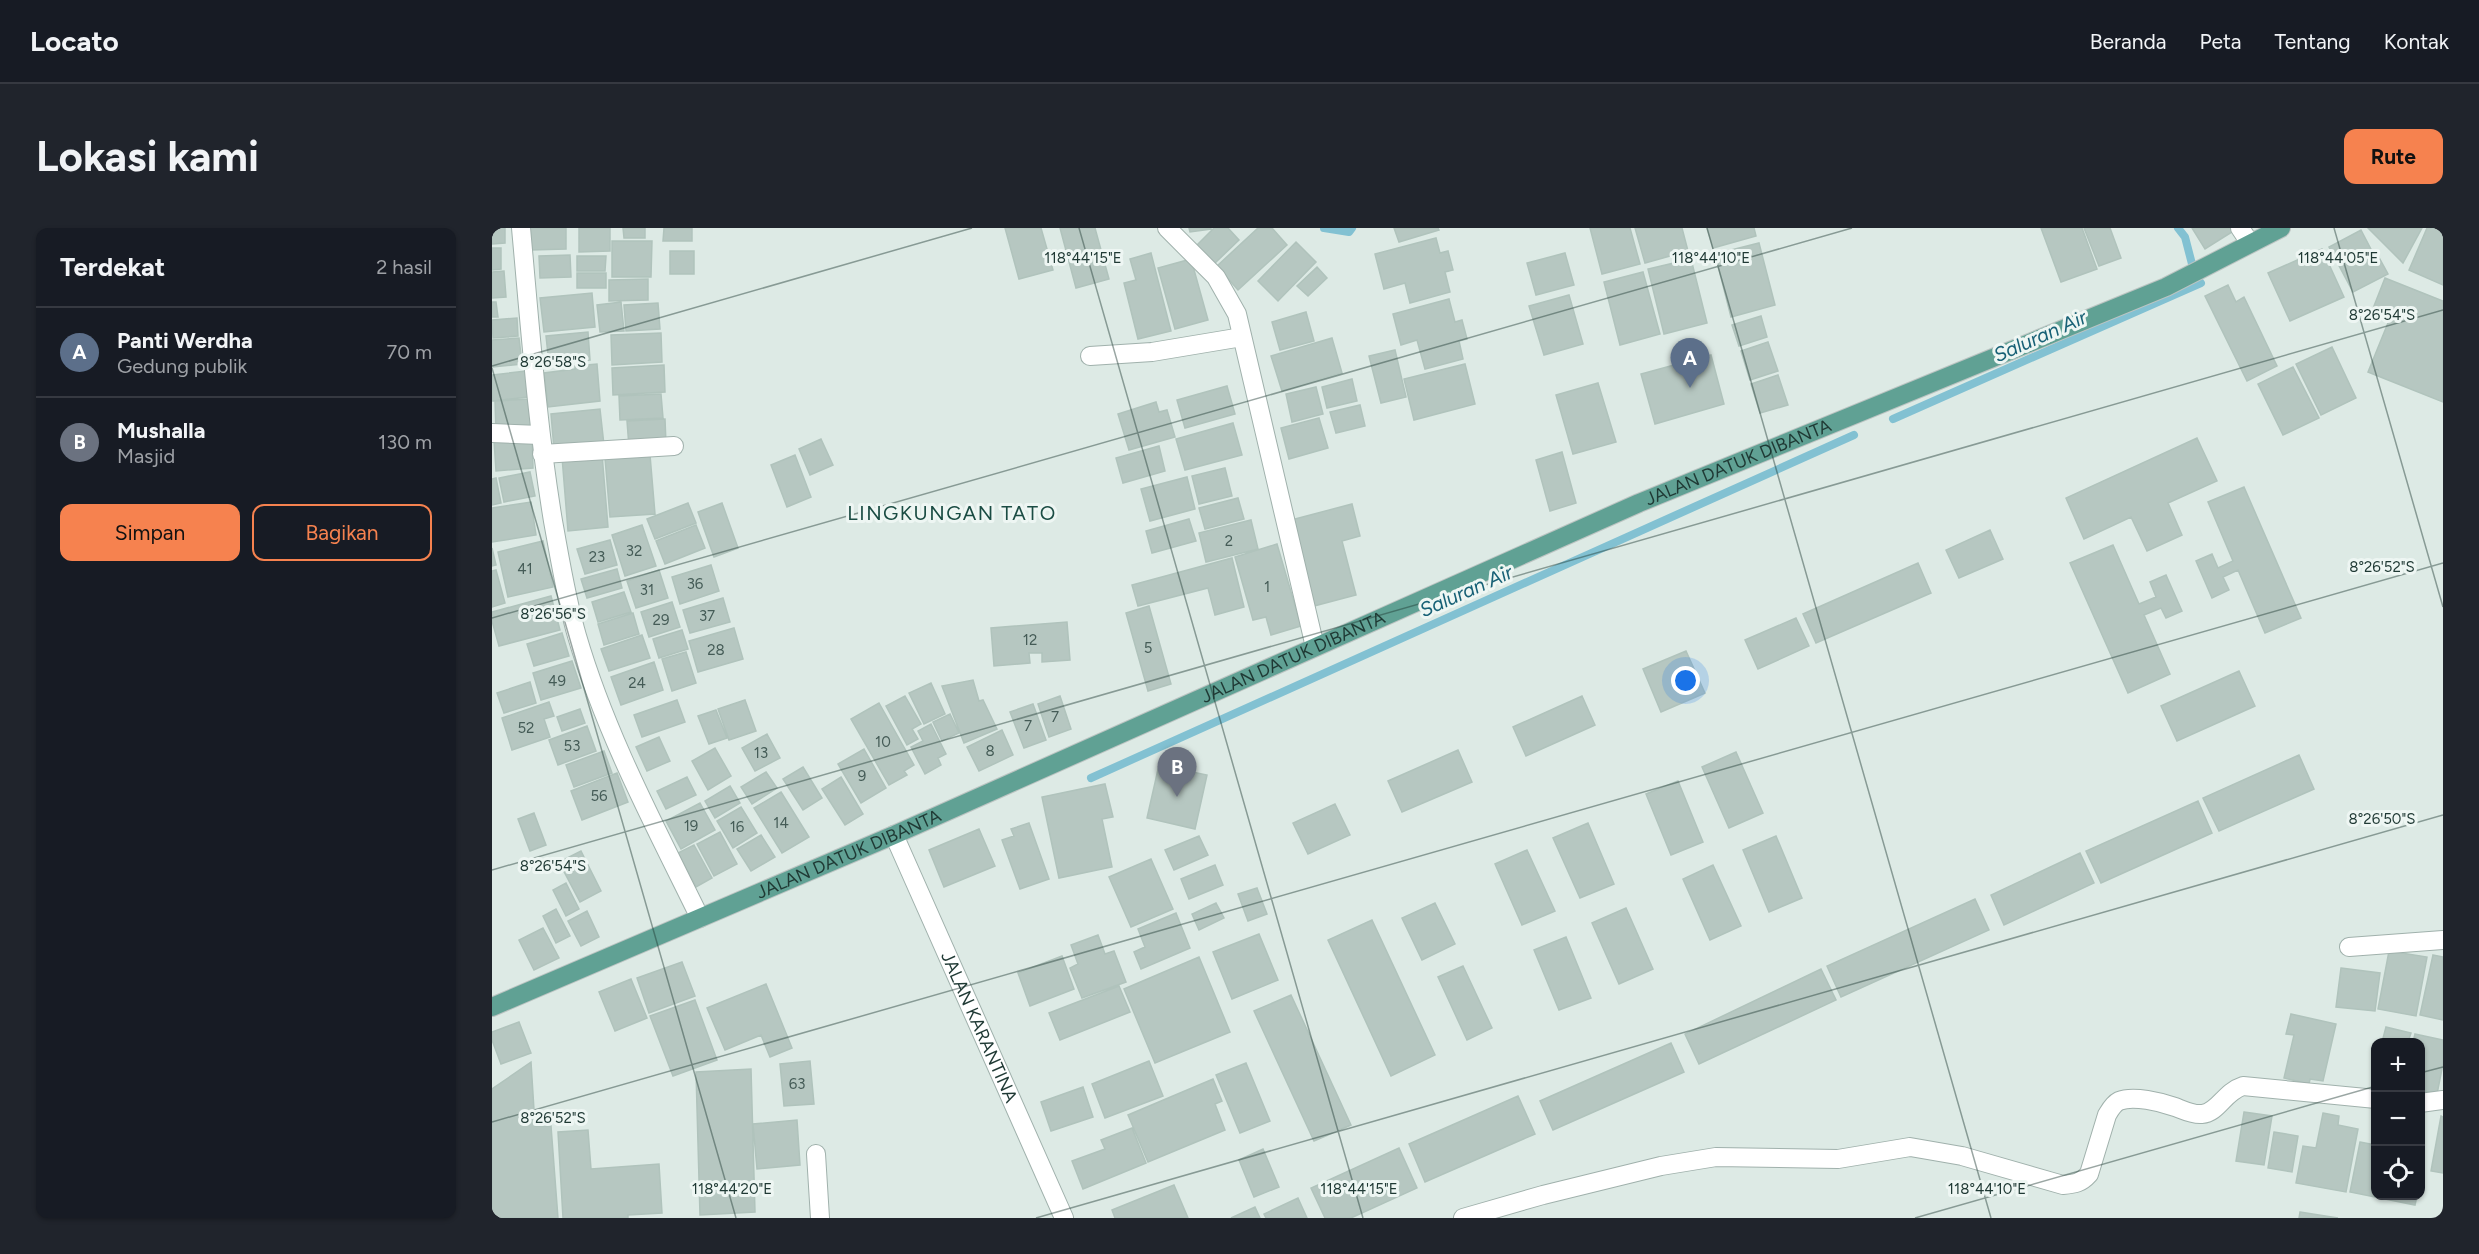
<!DOCTYPE html>
<html lang="id">
<head>
<meta charset="utf-8">
<style>
	body { margin:0; font-family:Figtree,sans-serif; background:#20242c; color:#f1f3f6 }
	.controls { position:absolute; right:18px; bottom:18px; display:grid; overflow:hidden; border-radius:12px; box-shadow:0 2px 4px #0004 }
	.controls button { width:54px; height:54px; display:grid; place-items:center; padding:0; border:0; border-bottom:2px solid #363941; background:#171b24; color:#f1f3f6; font:30px sans-serif }
	.you { position:absolute; left:1194px; top:453px; width:21px; height:21px; margin:-15px; border:4px solid #fff; border-radius:50%; background:#1a73e8; box-shadow:0 0 0 9px #1a73e833 }
	.badge { display:grid; place-items:center; width:39px; height:39px; border-radius:50%; background:#f6824f; color:#fff; font-size:20px; font-weight:700 }
	.pin { position:absolute; translate:-50% -50px; filter:drop-shadow(0 2px 3px #0008) }
	.pin::after { content:''; position:absolute; top:32px; width:21px; height:18px; background:inherit; clip-path:polygon(0 0,100% 0,50% 100%) }
	.list { margin:0; padding:0; list-style:none }
	h2 { display:flex; justify-content:space-between; align-items:center; height:78px; margin:0; padding:0 24px; font-size:26px }
	h2 small { font-size:20px; font-weight:400; color:#9ea1a6 }
	.list li { display:grid; grid-template-columns:39px 1fr auto; gap:18px; align-items:center; box-sizing:border-box; height:90px; padding:0 24px; border-top:2px solid #363941 }
	.list b { display:block; font-size:22px; white-space:nowrap }
	.list p { margin:0; font-size:20px; white-space:nowrap; color:#9ea1a6 }
	.list em { font-size:20px; font-style:normal; color:#9ea1a6 }
	.actions { display:flex; gap:12px; padding:18px 24px }
	.actions a { flex:1; padding:14px 0; border:2px solid #f6824f; border-radius:12px; text-align:center; font-size:21px; color:#f6824f }
	.actions .main { background:#f6824f; color:#111 }
	.icon { flex:none; width:33px; height:33px; fill:none; stroke:currentColor; stroke-width:2; stroke-linecap:round; stroke-linejoin:round }
	.map { position:relative; flex:none; width:1951px; height:990px; overflow:hidden; border-radius:12px }
	header { display:flex; align-items:center; gap:36px; box-sizing:border-box; height:84px; padding:0 30px; background:#171b24; border-bottom:2px solid #363941 }
	header strong { font-size:28px }
	nav { display:flex; gap:33px; margin-inline-start:auto; font-size:21px }
	.intro { display:flex; align-items:center; justify-content:space-between; box-sizing:border-box; height:144px; padding:0 36px }
	h1 { margin:0; font-size:42px }
	.button { padding:15px 27px; border-radius:12px; background:#f6824f; color:#111; font-size:21px; font-weight:700 }
	main { display:flex; gap:36px; padding:0 36px }
	aside { flex:1; background:#171b24; border-radius:12px; box-shadow:0 2px 4px #0004 }
	.map>svg:first-child { display:block }
	.lines { fill:none; stroke-linecap:round; stroke-linejoin:round }
	.stream { stroke:#82c1d2; stroke-width:8 }
	.building { fill:#b6c7c1; stroke:#b0c3bc; stroke-width:1.5 }
	.minor-casing { stroke:#a0b1ac; stroke-width:20 }
	.major-casing { stroke:#bcc4c2; stroke-width:20 }
	.minor { stroke:#fff; stroke-width:18 }
	.major { stroke:#60a194; stroke-width:18 }
	.ticks { fill:none; stroke:#1f3934; stroke-width:1.5; stroke-opacity:0.45 }
	.labels { text-anchor:middle; dominant-baseline:central; stroke-width:6; stroke-linejoin:round; paint-order:stroke }
	.number-label { font-size:15px; fill:#455c57 }
	.street-label { font-size:18px; fill:#1f3934; stroke:#eef6f3 }
	.water-label { font-size:20px; font-style:italic; fill:#186176; stroke:#eef6f3 }
	.neighbourhood-label { font-size:20px; letter-spacing:1.5px; fill:#1a4c43; stroke:#eef6f3 }
	.ticks-label { font-size:15px; text-anchor:middle; fill:#1f3934; stroke:#eef6f3; stroke-width:6; stroke-linejoin:round; paint-order:stroke }
</style>
</head>
<body>
<header>
<strong>Locato</strong>
<nav><a>Beranda</a><a>Peta</a><a>Tentang</a><a>Kontak</a></nav>
</header>
<div class="intro"><h1>Lokasi kami</h1><a class="button">Rute</a></div>
<main>
<aside>
<h2>Terdekat<small>2 hasil</small></h2>
<ul class="list">
<li><span class="badge" style="background:#5c6f8a">A</span><div><b>Panti Werdha</b><p>Gedung publik</p></div><em>70 m</em></li>
<li><span class="badge" style="background:#6b7280">B</span><div><b>Mushalla</b><p>Masjid</p></div><em>130 m</em></li>
</ul>
<div class="actions"><a class="main">Simpan</a><a>Bagikan</a></div>
</aside>
<div class="map">
<svg width="1951" height="990" viewBox="0 0 1951 990">
	<rect width="100%" height="100%" fill="#ddeae5"/>
	<g class="lines">
		<path class="stream" d="M832 0 857 4 860 0
			M1686 0 1693 9 1700 36
			M1401 191 1709 55
			M599 550 1362 207"/>
	</g>
	<path class="building" d="M0 0H13V15L0 16Z
		M38 0H74V21L39 22Z
		M87 0H118V23L87 24Z
		M131 0H153V10H132Z
		M172 0H200V13H171Z
		M513 0H549L561 42 527 51Z
		M568 0H603L617 51 584 60Z
		M697 0H719V1L698 4Z
		M722 0H736L747 12 722 36 704 18Z
		M766 0H780L795 17 746 62 725 38Z
		M902 0H946L947 2 907 14Z
		M1098 0H1138L1148 36 1110 46Z
		M1143 0H1190L1196 23 1153 35Z
		M1215 0H1262L1264 8 1221 20Z
		M1549 0H1590L1605 41 1569 54Z
		M1592 0H1618L1629 30 1607 38Z
		M1700 0H1741L1743 2 1713 21Z
		M1876 0H1930L1911 35Z
		M1935 0H1951V57L1917 42Z
		M1869 2 1881 25 1884 24 1896 46 1861 64 1837 19Z
		M944 10 948 25 956 23 961 42 953 44 958 64 918 75 913 55 892 61 883 26Z
		M120 13H160L159 49H120Z
		M804 14 824 34 786 73 766 53Z
		M1267 15 1283 77 1239 89 1223 26Z
		M0 20H9V41L0 42Z
		M1830 21 1852 69 1798 93 1776 45Z
		M178 23H202V46H178Z
		M659 25 679 103 646 111 632 55 644 52 638 31Z
		M1073 25 1082 57 1044 67 1035 35Z
		M78 27 79 49 48 50 47 28Z
		M85 28H114L113 43H85Z
		M699 31 716 92 683 101 666 40Z
		M1199 31 1215 95 1172 106 1156 41Z
		M825 39 835 50 816 68 805 58Z
		M12 43 14 69 0 70V44Z
		M1151 44 1168 106 1128 117 1112 54Z
		M85 45H114V60H85Z
		M1893 50 1951 73V174L1876 144 1898 90 1880 83Z
		M156 51V72L117 73V52Z
		M1736 57 1744 74 1752 69 1785 138 1755 153 1713 68Z
		M100 65 103 99 52 104 48 70Z
		M1077 67 1091 116 1052 127 1037 78Z
		M957 71 963 94 970 92 975 111 967 113 971 131 933 141 925 112 909 117 901 86Z
		M0 74H4L6 89H0Z
		M129 74 132 103 108 104 105 77Z
		M166 75 168 101 134 103 132 77Z
		M814 84 822 113 788 122 780 94Z
		M1269 88 1275 109 1247 118 1240 97Z
		M25 90 26 108 1 110 0 92Z
		M96 104 98 132 57 136 54 108Z
		M169 105 170 134 120 137 119 107Z
		M27 110 30 136 0 139V112Z
		M840 110 850 145 790 163 779 128Z
		M1276 114 1286 143 1258 152 1249 123Z
		M1840 119 1864 170 1829 187 1804 136Z
		M903 122 914 169 889 175 877 128Z
		M1219 127 1232 176 1163 196 1149 146Z
		M105 136 108 173 56 179 52 145 83 141V138Z
		M973 136 983 176 922 192 912 151Z
		M172 137 173 164 121 167 120 140Z
		M1801 139 1827 190 1791 207 1766 156Z
		M34 143 36 169 0 173V147Z
		M1286 147 1296 177 1268 185 1259 156Z
		M860 151 865 173 835 180 830 159Z
		M1106 155 1124 214 1081 226 1064 167Z
		M735 158 743 186 693 200 685 172Z
		M824 159 831 186 800 194 794 166Z
		M169 166 171 190 128 192 127 168Z
		M38 171 39 202 4 204 3 173Z
		M664 174 667 184 675 182 683 209 637 222 626 186Z
		M868 177 873 198 844 205 838 184Z
		M108 181 112 217 62 221 59 186Z
		M827 190 836 220 797 231 789 200Z
		M173 191 174 216 137 219 135 193Z
		M741 195 750 227 693 242 684 211Z
		M40 210 41 240 4 243 2 212Z
		M1705 210 1725 253 1676 275 1690 307 1655 323 1639 289 1592 311 1574 270Z
		M329 211 341 237 318 247 307 221Z
		M667 218 673 243 631 255 624 230Z
		M1070 224 1084 275 1058 283 1044 232Z
		M110 226 116 299 76 303 70 229Z
		M158 227 163 286 118 289 113 230Z
		M303 227 319 269 295 279 279 237Z
		M733 240 740 268 707 276 700 248Z
		M38 244 43 268 12 274 7 250Z
		M695 249 703 281 658 293 649 261Z
		M4 250 9 275 0 277V251Z
		M1752 259 1809 390 1773 405 1746 342 1731 349 1737 362 1720 370 1704 333 1720 326 1726 340 1741 333 1716 274Z
		M746 270 752 291 713 301 707 280Z
		M39 274 44 307 0 314V280Z
		M196 275 204 295 163 311 155 291Z
		M230 275 246 320 222 329 206 284Z
		M860 276 868 308 850 313 864 367 822 378 799 292Z
		M697 291 704 313 660 325 654 303Z
		M759 292 766 321 714 334 707 305Z
		M150 297 164 338 133 348 120 307Z
		M204 297 213 320 173 336 164 313Z
		M1498 302 1511 331 1467 350 1454 322Z
		M118 312 125 337 93 346 85 321Z
		M51 313 61 359 16 369 6 324Z
		M785 316 809 398 779 407 774 389 761 392 743 329Z
		M1621 317 1647 376 1664 369 1658 354 1674 347 1690 383 1674 390 1669 380 1652 387 1678 446 1636 465 1578 335Z
		M0 320 4 337 0 338Z
		M740 330 752 379 723 387 716 360 646 378 640 357Z
		M1426 335 1439 365 1324 415 1311 386Z
		M219 337 227 363 188 376 180 349Z
		M125 341 130 360 95 370 89 351Z
		M4 342 13 375 0 379V343Z
		M167 342 176 370 144 380 135 353Z
		M132 364 139 384 106 394 100 374Z
		M59 368 68 402 7 418 0 393V384Z
		M231 370 238 394 198 405 191 382Z
		M180 374 188 399 157 409 149 384Z
		M657 378 679 456 656 463 634 385Z
		M141 385 147 406 112 417 106 396Z
		M1304 390 1317 418 1266 441 1253 412Z
		M575 394 578 432 550 434V425H537L538 435 502 438 499 400Z
		M242 400 251 431 206 444 197 413Z
		M190 402 196 421 167 430 161 411Z
		M70 405 77 428 42 438 35 416Z
		M150 407 158 430 117 443 109 421Z
		M1194 423 1213 465 1169 484 1151 441Z
		M194 424 204 455 180 463 170 431Z
		M80 433 89 460 49 472 41 445Z
		M162 434 171 462 129 477 119 449Z
		M1747 443 1763 478 1685 513 1669 478Z
		M481 452 487 473 491 472 505 501 472 515 450 458Z
		M38 454 44 475 12 485 5 465Z
		M439 455 453 486 432 496 417 465Z
		M413 468 429 496 420 501 426 511 415 517 394 478Z
		M568 468 579 501 557 509 546 476Z
		M1090 468 1103 497 1034 528 1021 499Z
		M185 472 193 494 150 509 142 487Z
		M253 472 264 503 237 512 226 481Z
		M57 474 62 488 52 491 58 509 20 522 10 490Z
		M387 475 422 537 412 543 415 547 397 557 359 491Z
		M541 476 554 512 532 520 518 484Z
		M88 481 93 495 70 503 65 489Z
		M224 482 235 510 217 516 206 488Z
		M458 486 467 505 450 513 441 494Z
		M439 496 454 526 446 530 449 537 433 546 419 519 431 513 426 503Z
		M95 498 104 523 66 537 57 512Z
		M510 502 521 527 487 543 475 519Z
		M275 506 288 530 263 543 250 520Z
		M167 509 178 533 155 543 144 519Z
		M223 520 239 548 216 562 200 533Z
		M372 521 394 560 369 575 346 536Z
		M966 522 980 554 910 584 896 553Z
		M112 523 120 545 82 559 74 537Z
		M1244 524 1271 585 1237 600 1210 539Z
		M1807 527 1822 561 1727 603 1711 570Z
		M667 537 715 547 703 601 655 590Z
		M311 539 330 570 311 582 291 551Z
		M274 544 285 560 260 576 249 559Z
		M125 545 136 574 90 592 79 563Z
		M195 549 204 567 174 581 165 563Z
		M349 549 371 586 353 597 330 561Z
		M1186 553 1211 614 1179 627 1154 566Z
		M613 556 621 589 610 591 620 639 567 650 550 569Z
		M238 558 248 575 223 590 213 573Z
		M289 564 317 609 290 625 262 580Z
		M1706 573 1720 605 1609 655 1594 623Z
		M208 575 223 602 189 621 174 593Z
		M843 576 858 607 816 626 801 595Z
		M249 579 265 605 241 620 225 593Z
		M42 585 54 617 38 623 26 591Z
		M537 595 557 651 528 661 510 612 522 608 519 601Z
		M1096 595 1122 656 1088 670 1061 610Z
		M487 601 503 638 452 659 437 622Z
		M228 604 245 636 222 648 205 616Z
		M269 607 283 629 259 643 245 621Z
		M707 608 716 627 682 642 673 622Z
		M1284 608 1310 670 1277 684 1251 622Z
		M202 617 220 650 204 659 186 625Z
		M1035 622 1063 683 1030 697 1003 636Z
		M89 623 109 663 88 674 67 634Z
		M1588 625 1602 655 1512 697 1499 667Z
		M659 631 681 681 639 699 617 649Z
		M723 637 731 657 697 671 689 651Z
		M1221 637 1249 698 1218 712 1191 651Z
		M74 655 87 681 74 688 61 662Z
		M765 660 775 686 756 693 746 666Z
		M1483 671 1497 702 1349 769 1335 738Z
		M724 675 732 690 707 702 700 686Z
		M943 675 963 716 930 732 910 690Z
		M1134 680 1161 741 1127 756 1100 695Z
		M64 681 78 708 64 715 51 688Z
		M95 683 107 709 89 718 76 693Z
		M684 685 698 720 649 741 642 724 653 719 646 701Z
		M880 692 943 827 899 848 836 712Z
		M51 700 67 730 42 742 27 712Z
		M767 706 786 752 740 771 721 724Z
		M606 707 613 726 622 723 634 754 590 770 578 740 586 736 579 717Z
		M1074 709 1099 770 1067 782 1042 722Z
		M1897 723 1935 729 1924 788 1886 781Z
		M1941 727 1951 729V792L1928 787Z
		M570 728 582 761 538 778 526 745Z
		M707 729 738 804 663 835 632 761Z
		M190 734 203 768 157 785 145 750Z
		M971 738 1000 800 975 812 946 749Z
		M1849 740 1888 745 1883 783 1844 779Z
		M1329 741 1344 772 1207 836 1193 806Z
		M139 751 155 790 123 803 107 764Z
		M274 756 300 820 278 829 269 807 233 822 215 780Z
		M627 758 638 784 568 812 557 785Z
		M799 767 859 897 822 913 762 783Z
		M203 772 225 832 181 848 158 788Z
		M1799 786 1844 796 1831 853 1818 851 1817 856 1792 850 1802 807 1794 806Z
		M27 794 39 825 9 836 0 812V804Z
		M1894 799 1919 805 1916 814H1890Z
		M1923 806 1951 812V836L1945 866 1928 862V814H1921Z
		M1179 815 1192 844 1061 902 1048 873Z
		M318 833 322 876 292 878 288 836Z
		M657 833 671 868 613 890 600 856Z
		M39 834 43 898H59L66 990H0V861Z
		M754 835 778 893 748 905 724 847Z
		M259 841 263 984 208 987 204 844Z
		M721 851 730 873 723 876 733 902 656 934 636 887Z
		M591 859 601 889 559 903 549 874Z
		M1026 868 1043 906 933 954 917 916Z
		M1752 884 1780 888 1772 937 1744 933Z
		M1831 885 1847 888 1846 897 1866 901 1854 964 1804 955 1811 918 1824 920Z
		M1949 888 1951 889V945L1939 943Z
		M305 892 308 937 265 941 261 896Z
		M640 900 654 935 591 961 580 933 613 921 609 912Z
		M96 902 99 941 167 936 170 985 136 987V990H71L66 904Z
		M1782 904 1806 908 1800 944 1776 940Z
		M1868 914 1884 917V968H1925L1923 977 1858 964Z
		M907 920 925 960 859 990H833L819 960Z
		M771 921 787 959 762 969 747 932Z
		M682 957 696 990H623L620 982Z
		M806 970 815 990H774L772 986Z
		M763 979 768 990H739Z
		M1808 984 1846 990H1807Z"/>
	<g class="lines">
		<g class="minor-casing">
			<g id="minor">
				<path d="M29 0C38 98 45 196 61 293 68 331 74 370 85 408 114 507 163 598 208 690"/>
				<path d="M675 0 724 49 745 86 823 419"/>
				<path d="M1748 0 1758 15"/>
				<path d="M598 128 660 124 750 109"/>
				<path d="M0 205 48 207"/>
				<path d="M50 226 182 218"/>
				<path id="s1" d="M402 607 572 990"/>
				<path d="M1857 719 1951 712"/>
				<path d="M1928 875 1951 872"/>
				<path d="M324 926 328 990"/>
				<path d="M971 990 1051 967 1169 938 1224 929 1346 931 1418 919 1470 928 1571 957C1583 956 1589 955 1597 946L1615 887C1618 882 1621 876 1627 873 1641 867 1669 874 1683 879 1691 882 1701 887 1710 886 1726 885 1732 864 1751 858L1884 871"/>
			</g>
		</g>
		<g class="major-casing">
			<g id="major">
				<path id="s2" d="M0 779 402 607 1147 275 1674 59 1789 0"/>
			</g>
		</g>
		<use href="#minor" class="minor"/>
		<use href="#major" class="major"/>
	</g>
	<path class="ticks" d="M587 0 871 990M1215 0 1499 990M1842 0 1951 379M0 138 480 0M0 140 244 990M0 390 1360 0M0 642 1951 82M1928 845 1951 839M0 894 1951 335M544 990 1951 587M1423 990 1884 858"/>
	<g class="labels">
		<g class="number-label">
			<text x="737" y="313">2</text>
			<text x="142" y="323">32</text>
			<text x="105" y="329">23</text>
			<text x="33" y="341">41</text>
			<text x="203" y="356">36</text>
			<text x="775" y="359">1</text>
			<text x="155" y="362">31</text>
			<text x="215" y="388">37</text>
			<text x="169" y="392">29</text>
			<text x="538" y="412">12</text>
			<text x="656" y="420">5</text>
			<text x="224" y="422">28</text>
			<text x="65" y="453">49</text>
			<text x="145" y="455">24</text>
			<text x="563" y="489">7</text>
			<text x="536" y="498">7</text>
			<text x="34" y="500">52</text>
			<text x="391" y="514">10</text>
			<text x="80" y="518">53</text>
			<text x="498" y="523">8</text>
			<text x="269" y="525">13</text>
			<text x="370" y="548">9</text>
			<text x="107" y="568">56</text>
			<text x="289" y="595">14</text>
			<text x="199" y="598">19</text>
			<text x="245" y="599">16</text>
			<text x="305" y="856">63</text>
		</g>
		<g class="street-label">
			<text stroke="none"><textPath href="#s2" startOffset="1360">JALAN DATUK DIBANTA</textPath></text>
			<text stroke="none"><textPath href="#s2" startOffset="874">JALAN DATUK DIBANTA</textPath></text>
			<text stroke="none"><textPath href="#s2" startOffset="388">JALAN DATUK DIBANTA</textPath></text>
			<text stroke="none"><textPath href="#s1" startOffset="210">JALAN KARANTINA</textPath></text>
		</g>
		<g class="water-label">
			<text transform="translate(1548 108) rotate(-24)">Saluran Air</text>
			<text transform="translate(974 363) rotate(-24)">Saluran Air</text>
		</g>
		<g class="neighbourhood-label">
			<text x="460" y="285">LINGKUNGAN TATO</text>
		</g>
	</g>
	<g class="ticks-label">
		<text x="591" y="35">118°44'15"E</text>
		<text x="1219" y="35">118°44'10"E</text>
		<text x="1846" y="35">118°44'05"E</text>
		<text x="1890" y="92">8°26'54"S</text>
		<text x="61" y="139">8°26'58"S</text>
		<text x="1890" y="344">8°26'52"S</text>
		<text x="61" y="391">8°26'56"S</text>
		<text x="1890" y="596">8°26'50"S</text>
		<text x="61" y="643">8°26'54"S</text>
		<text x="61" y="895">8°26'52"S</text>
		<text x="240" y="966">118°44'20"E</text>
		<text x="867" y="966">118°44'15"E</text>
		<text x="1495" y="966">118°44'10"E</text>
	</g>
</svg>
<div class="controls">
<button>+</button>
<button>−</button>
<button><svg class="icon" aria-label="locate" viewBox="0 0 24 24"><circle cx="12" cy="12" r="6"/><path d="M12 2v4M12 18v4M2 12h4M18 12h4"/></svg></button>
</div>
<div class="you"></div>
<div class="pin badge" style="left:1198px;top:160px;background:#5c6f8a">A</div>
<div class="pin badge" style="left:685px;top:569px;background:#6b7280">B</div>
</div>
</main>
</body>
</html>
